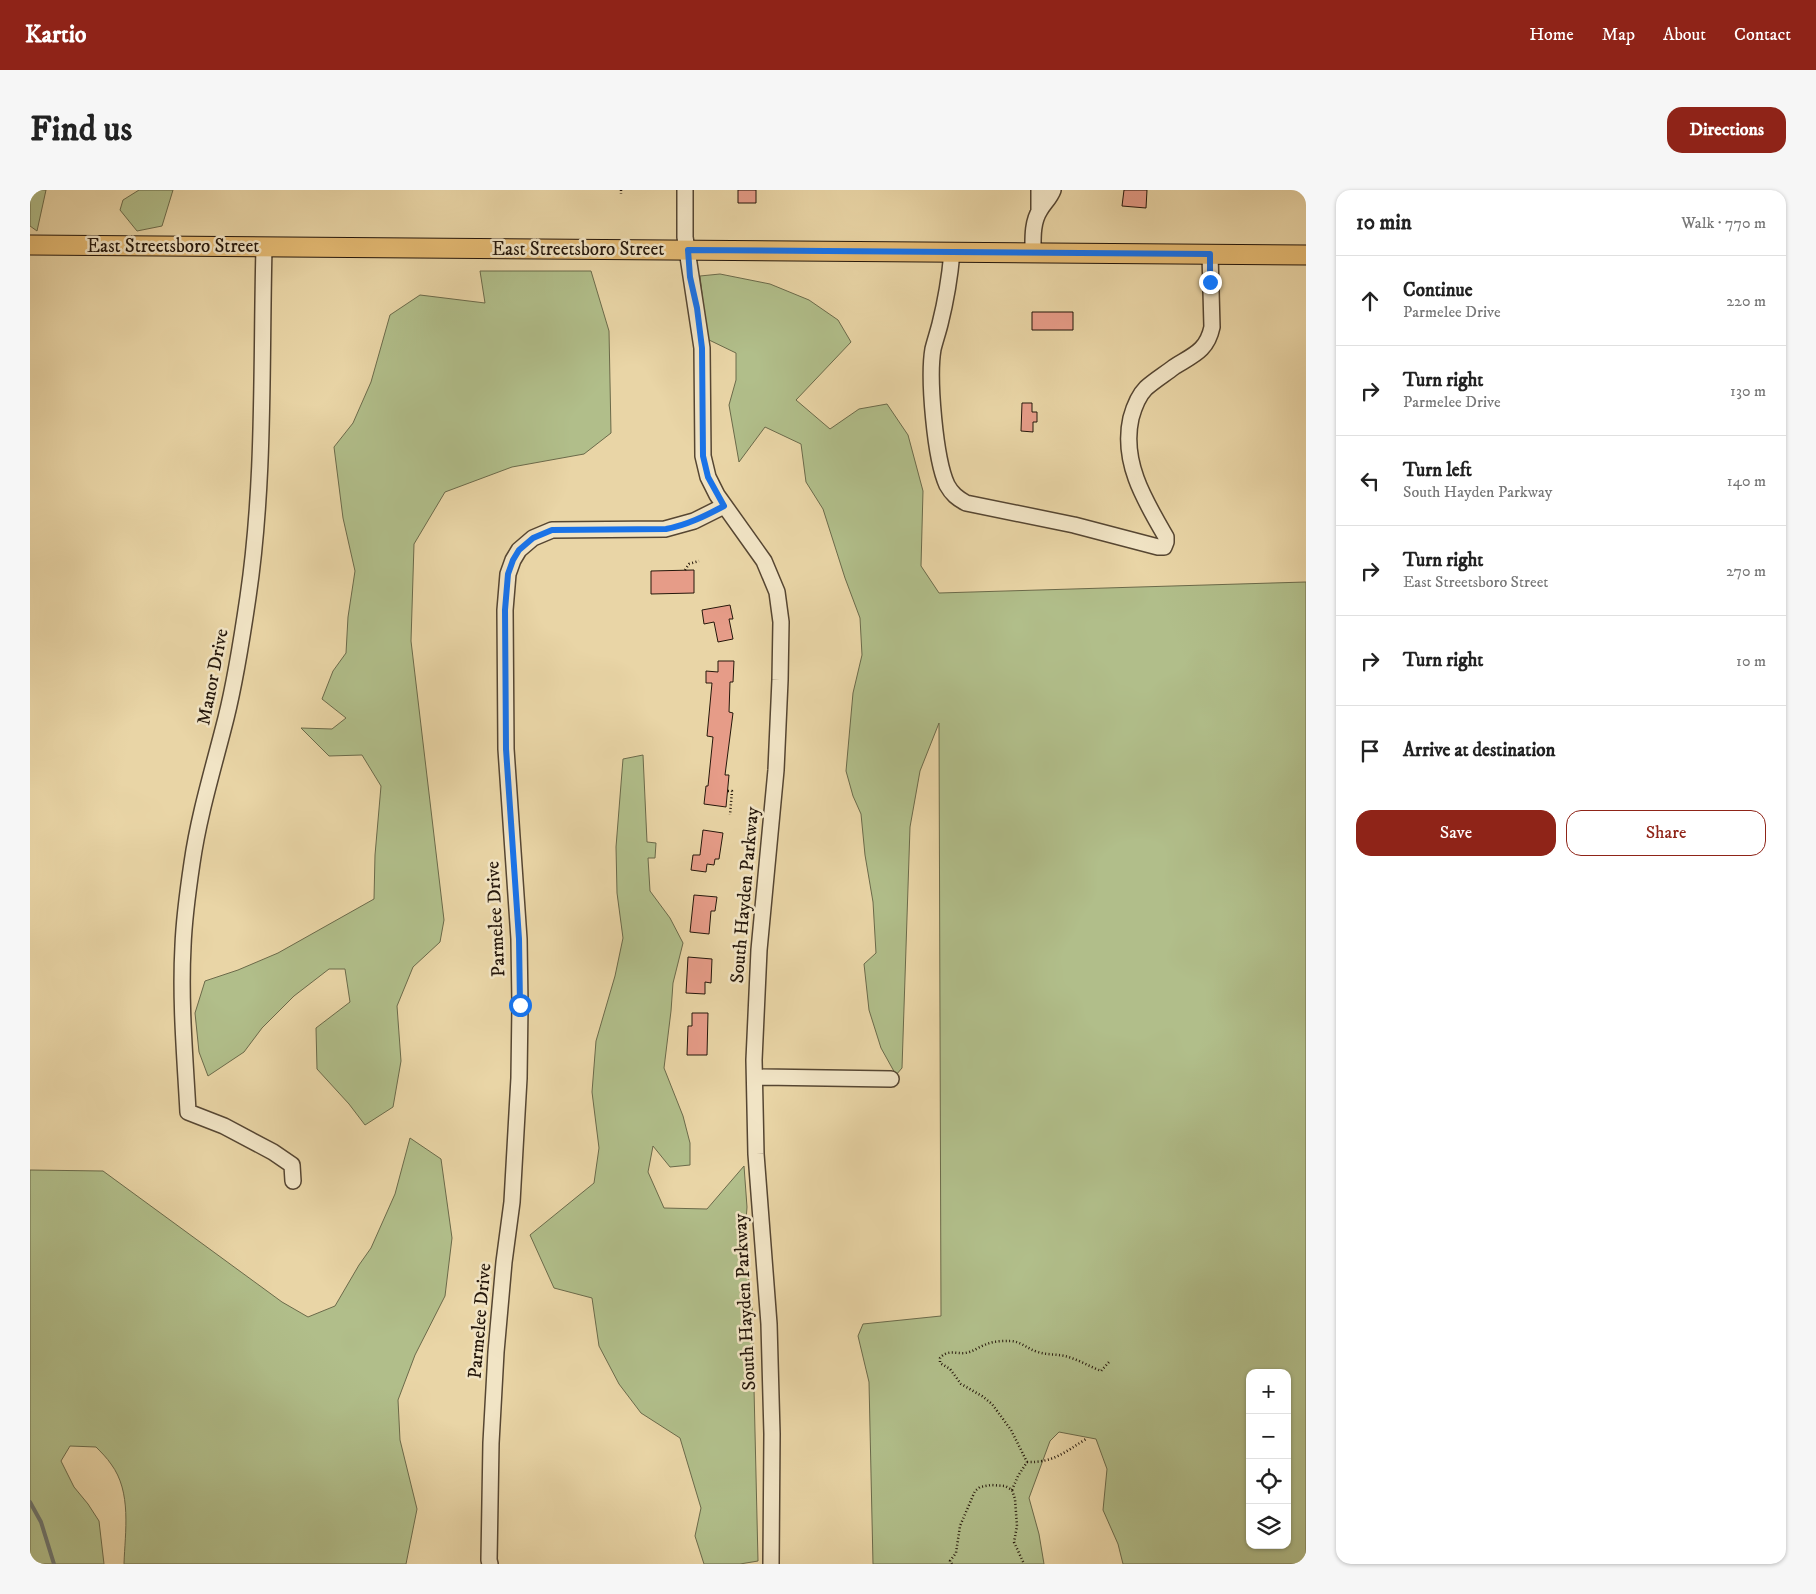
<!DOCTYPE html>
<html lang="en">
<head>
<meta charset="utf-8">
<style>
	body { margin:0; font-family:"IM FELL DW Pica",serif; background:#f6f6f6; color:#222 }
	.controls { position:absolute; right:15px; bottom:15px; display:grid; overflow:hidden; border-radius:10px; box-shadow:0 1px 4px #0004 }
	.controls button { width:45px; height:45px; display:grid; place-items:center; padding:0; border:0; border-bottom:1px solid #e0e0e0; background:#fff; color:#222; font:25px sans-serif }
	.stop { position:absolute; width:15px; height:15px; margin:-11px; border:4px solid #1a73e8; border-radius:50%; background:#fff }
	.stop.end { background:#1a73e8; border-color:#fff; box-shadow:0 1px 5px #0008 }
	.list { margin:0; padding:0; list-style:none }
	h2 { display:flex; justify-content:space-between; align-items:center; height:65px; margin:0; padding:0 20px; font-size:21px }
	h2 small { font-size:16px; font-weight:400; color:#767676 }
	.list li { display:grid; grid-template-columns:32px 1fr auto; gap:15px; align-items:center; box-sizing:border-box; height:90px; padding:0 20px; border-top:1px solid #e0e0e0 }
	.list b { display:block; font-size:19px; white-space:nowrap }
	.list p { margin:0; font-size:16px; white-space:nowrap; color:#767676 }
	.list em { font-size:16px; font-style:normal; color:#767676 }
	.actions { display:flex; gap:10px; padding:15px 20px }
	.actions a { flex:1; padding:11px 0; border:1px solid #8f2418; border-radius:15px; text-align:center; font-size:18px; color:#8f2418 }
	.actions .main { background:#8f2418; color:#fff }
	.icon { flex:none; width:28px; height:28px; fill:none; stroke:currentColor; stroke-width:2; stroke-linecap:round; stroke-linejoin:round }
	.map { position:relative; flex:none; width:1276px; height:1374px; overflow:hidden; border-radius:15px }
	header { display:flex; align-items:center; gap:30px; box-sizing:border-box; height:70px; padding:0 25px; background:#8f2418; color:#fff }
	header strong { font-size:24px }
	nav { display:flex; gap:28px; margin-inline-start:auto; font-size:18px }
	.intro { display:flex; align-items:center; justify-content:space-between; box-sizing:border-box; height:120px; padding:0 30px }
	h1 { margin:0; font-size:35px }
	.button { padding:12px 22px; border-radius:15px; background:#8f2418; color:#fff; font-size:18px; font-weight:700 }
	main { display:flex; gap:30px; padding:0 30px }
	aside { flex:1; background:#fff; border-radius:15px; box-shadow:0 1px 4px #0004 }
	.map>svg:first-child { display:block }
	.green { fill:#b1be8a; stroke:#6b6a4a; fill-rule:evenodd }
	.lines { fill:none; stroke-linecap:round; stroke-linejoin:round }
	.stream { stroke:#6d7670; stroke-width:4 }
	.building { fill:#e69c88; stroke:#25170b }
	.minor-casing { stroke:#564632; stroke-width:18 }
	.major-casing { stroke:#25170b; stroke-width:21 }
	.path { stroke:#25170b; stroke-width:2.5; stroke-dasharray:1 2.5; stroke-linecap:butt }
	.minor { stroke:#f1e4c5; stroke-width:15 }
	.major { stroke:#e4ba73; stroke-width:19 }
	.route { stroke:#1a73e8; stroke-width:6 }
	.labels { text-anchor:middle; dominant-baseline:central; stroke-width:5; stroke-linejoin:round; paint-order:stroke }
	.street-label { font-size:19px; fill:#25170b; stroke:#f1e4c5 }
</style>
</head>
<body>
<header>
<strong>Kartio</strong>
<nav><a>Home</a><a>Map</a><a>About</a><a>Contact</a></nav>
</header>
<div class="intro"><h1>Find us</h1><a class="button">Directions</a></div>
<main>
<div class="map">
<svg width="1276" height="1374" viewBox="0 0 1276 1374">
	<rect width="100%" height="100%" fill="#e9d5a6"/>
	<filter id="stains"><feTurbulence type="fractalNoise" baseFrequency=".004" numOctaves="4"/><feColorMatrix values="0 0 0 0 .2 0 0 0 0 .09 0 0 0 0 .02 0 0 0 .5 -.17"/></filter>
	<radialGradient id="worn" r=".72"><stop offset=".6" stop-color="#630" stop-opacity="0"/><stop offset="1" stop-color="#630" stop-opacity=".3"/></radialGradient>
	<path class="green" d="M0 0H16L7 41 0 36Z
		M109 0H143L132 36 107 41 90 20 93 10Z
		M450 81H561L579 141 581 243 554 264 482 277 415 302 384 354 381 451 414 730 410 752 383 777 367 816 371 871 363 917 335 935 319 914 287 879 286 838 320 812 315 779H299L264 806 232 838 214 862 178 886 169 862 165 823 175 791 208 780 248 763 344 709 345 665 351 596 332 565 299 566 271 538 302 539 316 528 292 509 303 481 316 463 318 427 325 381 313 328 304 257 323 233 341 192 360 125 390 105 455 113Z
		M690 84 740 94 779 110 808 130 821 152 766 210 800 239 829 219 857 214 878 245 893 301 891 376 909 403 1276 392V1374H1093L1088 1354 1073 1320 1077 1279 1066 1249 1029 1242 1020 1251 999 1308 1009 1344 1014 1374H843L839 1192 828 1146 833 1134 911 1126 909 533 890 581 880 637 872 878 866 885 851 858 839 820 834 774 846 763 843 712 835 665 831 624 823 606 816 581 823 503 832 465 830 428 815 388 793 319 776 292 771 254 735 237 709 272 699 215 706 190V163L677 149 670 86ZM1220 1183H1257V1355H1220Z
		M613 565 617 652 626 653 625 668H618L620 701 640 728 653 753 643 793 641 821 634 878 653 926 660 953V975L640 977 623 956 618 982 634 1018 677 1019 714 976 717 1017 714 1058 722 1112 728 1371 710 1374H674L665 1346 671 1318 650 1248 611 1223 589 1194 569 1156 562 1108 524 1098 500 1045 564 993 569 958 562 902 566 851 585 786 593 748 587 703 586 657 593 569Z
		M380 948 411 969 422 1048 415 1106 385 1165 368 1210 370 1250 387 1319 376 1374H94C95 1342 102 1302 81 1274 77 1268 71 1262 66 1257L40 1256 31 1271 44 1297 58 1314 69 1331 74 1374H0V980L73 981 252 1112 278 1127 305 1116 329 1075 341 1058 365 1004Z"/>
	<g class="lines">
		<path class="stream" d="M0 1312 11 1332 24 1374"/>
	</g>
	<path class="building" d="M708 0H726V13H708Z
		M1094 0H1117L1116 18 1092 16Z
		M1002 122H1043V140H1002Z
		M992 213H1002V222H1007V232H1003V242L991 241Z
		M664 380V403L621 404V381Z
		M700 415 703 429H699L703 449 688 452 684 432 674 434 672 420Z
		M688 471H704L703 492H700L699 522 703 523 695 585H699L696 617 674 614 676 596H678L683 547 677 546 682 493H676V481L688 482Z
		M673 640 693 643 689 669H685L684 675 677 674 676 682 661 680 663 665H670Z
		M664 705 687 707 685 721H681L679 744 660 742Z
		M658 767 682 769 681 793 675 792V804L656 803Z
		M662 823H678L677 865H657L658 836H662Z"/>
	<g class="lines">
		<g class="minor-casing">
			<path id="minor" d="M655 0V47L672 158 673 266 678 287 687 305 734 371 747 402 751 432 750 490 746 580 729 760 724 870 726 964 739 1134 742 1244 741 1374
				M1009 21V0
				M234 58C231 174 235 292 218 407 212 448 206 488 196 528 184 576 169 624 162 673 158 700 154 728 153 756 150 811 155 867 158 922L194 936 243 962 262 975 263 991
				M922 62C920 86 916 110 910 134 908 142 905 151 903 159 898 188 905 269 917 295 922 304 927 308 936 313L1044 335 1128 357H1134L1136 352V347C1115 311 1091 272 1101 228 1104 217 1108 206 1116 198 1125 190 1135 184 1144 177 1163 165 1177 161 1182 137L1180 64
				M1003 62C1003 49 1002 32 1010 20 1014 13 1020 8 1023 0
				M725 887 861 889
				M460 1374 459 1370 461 1253 466 1162 474 1072 482 1012 489 888 490 815 489 749 476 559 475 420 478 384 483 370 489 360 503 348 522 340 635 339 664 331 694 316"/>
		</g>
		<g class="major-casing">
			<path id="major" d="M0 55 1276 65"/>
		</g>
		<path class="path" d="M591 0V4
			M655 380 659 374 669 371
			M698 601H702L700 625
			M997 1272C1023 1273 1035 1262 1056 1249
			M982 1300 988 1286 997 1272 981 1240 962 1214 952 1206 931 1194 920 1179 910 1173V1168C918 1159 926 1164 935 1163 943 1162 950 1156 957 1154 964 1151 973 1151 980 1151 991 1151 997 1159 1008 1162 1017 1165 1026 1164 1035 1166 1047 1169 1059 1176 1071 1181L1079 1172
			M922 1374 920 1371 926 1363 930 1336 945 1301 950 1297 961 1295 975 1296 982 1300 985 1309 987 1336 984 1352 994 1374"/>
		<use href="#minor" class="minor"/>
		<use href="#major" class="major"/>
	</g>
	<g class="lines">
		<path class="route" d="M490 815 489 749 476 559 475 420 478 384 483 370 489 360 503 348 522 340 636 339C657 335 675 326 694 316L678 287 673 266 672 158 667 118 660 87 658 60 1180 64V92"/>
	</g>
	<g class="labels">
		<g class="street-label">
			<text x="143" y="56">East Streetsboro Street</text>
			<text x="548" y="59">East Streetsboro Street</text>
			<text transform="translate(183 487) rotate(-79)">Manor Drive</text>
			<text transform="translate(715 705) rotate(-85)">South Hayden Parkway</text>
			<text transform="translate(466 729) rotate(-93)">Parmelee Drive</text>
			<text transform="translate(715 1112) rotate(-93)">South Hayden Parkway</text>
			<text transform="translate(450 1131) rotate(-85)">Parmelee Drive</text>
		</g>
	</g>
	<rect width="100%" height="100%" filter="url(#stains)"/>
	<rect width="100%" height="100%" fill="url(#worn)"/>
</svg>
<div class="controls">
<button>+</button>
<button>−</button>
<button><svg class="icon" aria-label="locate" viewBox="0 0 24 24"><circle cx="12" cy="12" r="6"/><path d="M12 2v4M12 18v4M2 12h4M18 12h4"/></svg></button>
<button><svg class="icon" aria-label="layers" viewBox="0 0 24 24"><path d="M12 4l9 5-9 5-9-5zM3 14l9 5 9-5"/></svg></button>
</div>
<div class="stop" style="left:490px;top:815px"></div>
<div class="stop end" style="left:1180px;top:92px"></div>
</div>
<aside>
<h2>10 min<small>Walk · 770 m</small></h2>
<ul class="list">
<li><svg class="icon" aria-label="ahead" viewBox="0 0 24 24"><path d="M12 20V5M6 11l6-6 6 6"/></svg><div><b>Continue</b><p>Parmelee Drive</p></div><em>220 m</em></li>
<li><svg class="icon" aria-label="right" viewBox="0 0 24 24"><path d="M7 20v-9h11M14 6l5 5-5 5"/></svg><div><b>Turn right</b><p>Parmelee Drive</p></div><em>130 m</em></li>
<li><svg class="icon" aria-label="left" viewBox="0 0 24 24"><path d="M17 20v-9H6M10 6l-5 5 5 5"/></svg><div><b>Turn left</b><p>South Hayden Parkway</p></div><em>140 m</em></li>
<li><svg class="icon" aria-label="right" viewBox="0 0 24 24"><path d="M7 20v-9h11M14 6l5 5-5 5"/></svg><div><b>Turn right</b><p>East Streetsboro Street</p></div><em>270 m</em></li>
<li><svg class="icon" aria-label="right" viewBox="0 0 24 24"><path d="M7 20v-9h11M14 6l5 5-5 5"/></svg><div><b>Turn right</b></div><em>10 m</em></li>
<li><svg class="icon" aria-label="arrive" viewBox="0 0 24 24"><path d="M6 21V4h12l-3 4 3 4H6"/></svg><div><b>Arrive at destination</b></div></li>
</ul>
<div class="actions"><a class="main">Save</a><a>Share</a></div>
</aside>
</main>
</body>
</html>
